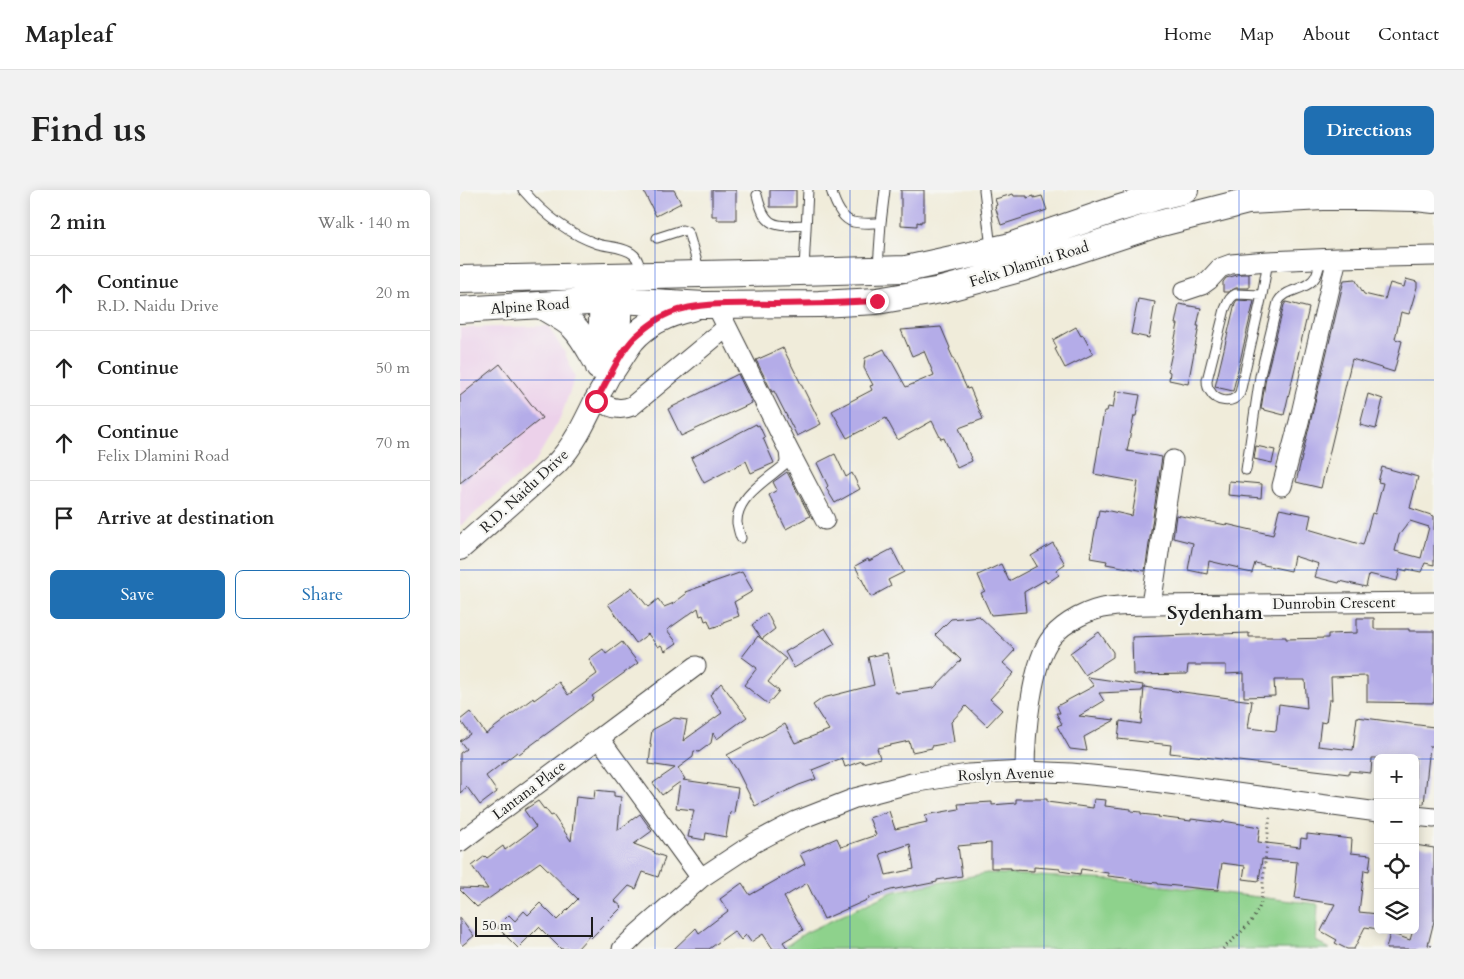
<!DOCTYPE html>
<html lang="en">
<head>
<meta charset="utf-8">
<style>
	body { margin:0; font-family:Cardo,serif; background:#f2f2f2; color:#222 }
	.controls { position:absolute; right:15px; bottom:15px; display:grid; overflow:hidden; border-radius:8px; box-shadow:0 2px 12px #0003 }
	.controls button { width:45px; height:45px; display:grid; place-items:center; padding:0; border:0; border-bottom:1px solid #e0e0e0; background:#fff; color:#222; font:25px sans-serif }
	.scale { position:absolute; left:15px; bottom:12px; width:118px; box-sizing:border-box; padding-left:5px; border:2px solid #1c1c1c; border-top:0; font-size:14px; line-height:18px; white-space:nowrap; color:#1c1c1c; -webkit-text-stroke:4px #f6f6f2; paint-order:stroke }
	.stop { position:absolute; width:15px; height:15px; margin:-11px; border:4px solid #e11d48; border-radius:50%; background:#fff }
	.stop.end { background:#e11d48; border-color:#fff; box-shadow:0 1px 5px #0008 }
	.list { margin:0; padding:0; list-style:none }
	h2 { display:flex; justify-content:space-between; align-items:center; height:65px; margin:0; padding:0 20px; font-size:21px }
	h2 small { font-size:16px; font-weight:400; color:#767676 }
	.list li { display:grid; grid-template-columns:32px 1fr auto; gap:15px; align-items:center; box-sizing:border-box; height:75px; padding:0 20px; border-top:1px solid #e0e0e0 }
	.list b { display:block; font-size:19px; white-space:nowrap }
	.list p { margin:0; font-size:16px; white-space:nowrap; color:#767676 }
	.list em { font-size:16px; font-style:normal; color:#767676 }
	.actions { display:flex; gap:10px; padding:15px 20px }
	.actions a { flex:1; padding:11px 0; border:1px solid #1f6fb2; border-radius:8px; text-align:center; font-size:18px; color:#1f6fb2 }
	.actions .main { background:#1f6fb2; color:#fff }
	.icon { flex:none; width:28px; height:28px; fill:none; stroke:currentColor; stroke-width:2; stroke-linecap:round; stroke-linejoin:round }
	.map { position:relative; flex:none; width:974px; height:759px; overflow:hidden; border-radius:8px }
	header { display:flex; align-items:center; gap:30px; box-sizing:border-box; height:70px; padding:0 25px; background:#fff; border-bottom:1px solid #e0e0e0 }
	header strong { font-size:24px }
	nav { display:flex; gap:28px; margin-inline-start:auto; font-size:18px }
	.intro { display:flex; align-items:center; justify-content:space-between; box-sizing:border-box; height:120px; padding:0 30px }
	h1 { margin:0; font-size:35px }
	.button { padding:12px 22px; border-radius:8px; background:#1f6fb2; color:#fff; font-size:18px; font-weight:700 }
	main { display:flex; gap:30px; padding:0 30px }
	aside { flex:1; background:#fff; border-radius:8px; box-shadow:0 2px 12px #0003 }
	.map>svg:first-child { display:block }
	.built { fill:#ecd1ea }
	.green { fill:#8ed28c; stroke:#557754 }
	.building { fill:#b4ace8; fill-rule:evenodd }
	.lines { fill:none; stroke-linecap:round; stroke-linejoin:round }
	.service-casing { stroke:#3c3b38; stroke-width:11 }
	.minor-casing { stroke:#3c3b38; stroke-width:21 }
	.tertiary-casing { stroke:#3c3b38; stroke-width:24 }
	.secondary-casing { stroke:#3c3b38; stroke-width:28 }
	.path { stroke:#3c3b38; stroke-width:3; stroke-dasharray:1 4; stroke-linecap:butt }
	.service { stroke:#fff; stroke-width:9 }
	.minor { stroke:#fff; stroke-width:19 }
	.tertiary { stroke:#fff; stroke-width:22 }
	.secondary { stroke:#fff; stroke-width:26 }
	.route { stroke:#e11d48; stroke-width:6 }
	.grid { fill:none; stroke:#1d4ed8; stroke-width:1; stroke-opacity:0.55 }
	.labels { text-anchor:middle; dominant-baseline:central; stroke-width:4.5; stroke-linejoin:round; paint-order:stroke }
	.street-label { font-size:15px; fill:#1c1c1c; stroke:#f6f6f2 }
	.district-label { font-size:20px; font-weight:bold; fill:#1c1c1c; stroke:#f6f6f2 }
</style>
</head>
<body>
<header>
<strong>Mapleaf</strong>
<nav><a>Home</a><a>Map</a><a>About</a><a>Contact</a></nav>
</header>
<div class="intro"><h1>Find us</h1><a class="button">Directions</a></div>
<main>
<aside>
<h2>2 min<small>Walk · 140 m</small></h2>
<ul class="list">
<li><svg class="icon" aria-label="ahead" viewBox="0 0 24 24"><path d="M12 20V5M6 11l6-6 6 6"/></svg><div><b>Continue</b><p>R.D. Naidu Drive</p></div><em>20 m</em></li>
<li><svg class="icon" aria-label="ahead" viewBox="0 0 24 24"><path d="M12 20V5M6 11l6-6 6 6"/></svg><div><b>Continue</b></div><em>50 m</em></li>
<li><svg class="icon" aria-label="ahead" viewBox="0 0 24 24"><path d="M12 20V5M6 11l6-6 6 6"/></svg><div><b>Continue</b><p>Felix Dlamini Road</p></div><em>70 m</em></li>
<li><svg class="icon" aria-label="arrive" viewBox="0 0 24 24"><path d="M6 21V4h12l-3 4 3 4H6"/></svg><div><b>Arrive at destination</b></div></li>
</ul>
<div class="actions"><a class="main">Save</a><a>Share</a></div>
</aside>
<div class="map">
<svg width="974" height="759" viewBox="0 0 974 759">
	<rect width="100%" height="100%" fill="#f6f6f2"/>
	<filter id="ink" filterUnits="userSpaceOnUse"><feTurbulence type="fractalNoise" baseFrequency=".02" numOctaves="2"/><feDisplacementMap in="SourceGraphic" scale="10" xChannelSelector="R" yChannelSelector="G"/><feConvolveMatrix kernelMatrix="1 2 1 2 8 2 1 2 1" color-interpolation-filters="sRGB"/></filter>
	<filter id="wash" filterUnits="userSpaceOnUse"><feTurbulence type="fractalNoise" baseFrequency=".0096" numOctaves="4" result="noise"/><feDisplacementMap in="SourceGraphic" scale="20" xChannelSelector="R" yChannelSelector="G"/><feGaussianBlur stdDeviation="1.12" result="paint"/><feColorMatrix in="noise" values="0 0 0 0 0 0 0 0 0 0 0 0 0 0 0 0 0 1.4 0 .05"/><feComposite in="paint" operator="in"/></filter>
	<g filter="url(#wash)">
		<rect width="100%" height="100%" fill="#f0ecda"/>
		<path class="built" d="M88 136 105 163 115 187 100 229 75 272 0 336V138Z"/>
		<path class="green" d="M527 683 652 690 858 714 856 751 870 759H322L345 743 432 702Z"/>
		<g id="blocks">
			<path class="building" d="M183 0H214L221 13 196 26Z
				M252 0H276V30H257V26H252Z
				M310 0H336V17H310Z
				M441 0H464V31H461V33L457 32V36L441 35Z
				M553 4 554 6H567V8L574 6V8L582 6 587 20 541 35 535 16 537 15 535 9Z
				M781 84H789V98H776L768 102H763V92L766 88Z
				M895 89 904 104 925 109 930 93 944 97 946 89 957 92V97L949 124 941 122 935 149 942 151 934 182 892 169 861 298 836 292 884 90Z
				M678 109 695 112 689 148 671 144Z
				M777 110 794 111 773 201 755 197 775 113Z
				M826 112 849 118 824 225 801 219 806 187 824 115Z
				M719 114 741 118 737 136H739L728 194 709 190 710 182 708 181 718 134H715Z
				M481 137 490 158 489 159 507 199 510 198 523 229 499 238 512 271 497 278 484 248 481 249 472 231 438 250 426 228 387 248 372 221 412 200 410 196 413 195 404 178 405 168 424 159 427 165H428L446 197 474 185 464 161 452 166 441 140Z
				M616 137 621 146 623 145 633 164 605 178 595 159 597 158 593 150Z
				M323 158 361 234 337 246 314 201 312 202 296 170Z
				M40 174 82 228 0 293V206Z
				M278 184 292 213 221 246 208 219Z
				M656 201 680 205 676 226H674L667 261 702 267 685 381 646 374 647 371 630 368 639 320 645 321V320L672 326 678 292 634 284 644 221H647L648 217 653 218Z
				M908 204 923 209 916 239 900 235Z
				M296 234 297 236 299 235 305 248H303L314 273 291 283 286 271 244 293 231 268Z
				M796 256 815 260 812 273 794 269Z
				M375 264 386 287 392 283 400 299 375 313 366 298 368 296 357 273Z
				M922 277 958 287 950 318 974 326V375L965 373 961 382 947 379V381L940 379 937 391 909 384 906 397 880 391 879 393 855 387 859 374 834 366 831 381 795 373 792 383 778 380 779 378 749 371 747 384 728 380 733 353 713 348 716 325 766 335V334L813 345 819 319 851 325 848 339 903 355 912 323 915 324 923 293 918 292ZM950 331 969 337 961 368 935 361 939 345Z
				M327 282 350 326 326 339 309 305 317 300 313 292Z
				M769 291 802 294 801 308 768 305Z
				M593 353 605 374 596 380 599 385 587 393 585 390 564 402 566 422 531 425 521 403 525 401 518 385 541 374 549 391 577 376 571 366Z
				M432 359 444 382 428 390 431 396 411 407 395 376 408 369 409 371Z
				M282 382 293 401 274 412 279 426 263 432V434L251 438 248 430 245 431 243 425 240 426 238 418 207 440 217 453 205 461 201 455 198 457 188 444 176 453 148 414 172 397 188 417 198 409 204 417 214 413 226 404 225 402Z
				M307 423 315 439 302 449 292 435Z
				M519 426 555 460 543 473 554 483 530 509 542 520 527 536 506 516 491 532 494 552 472 556V558L452 562 449 551 417 558 420 568 403 573 402 571 385 577 382 568 352 580 356 589 339 595 295 616 277 580 267 565 325 534 335 553 369 540 353 515 363 508 414 495 408 467 427 463 435 502H437V503L474 498 501 470 475 445 491 429Z
				M897 428H914V439H949V441H974V513L907 512V486L871 487 872 510H869L866 533 861 532 858 556 893 560 897 527 974 537V556H970L964 614H955V568H912L911 583 889 581V584L710 563 711 555 658 549 660 531 681 534 684 497 792 511 788 538 816 541 819 514 847 518 845 490H814L815 506 784 507V483L766 484V475H728L727 484 673 485 672 447 789 443V447H826V449L868 448V444L897 443Z
				M365 438 375 454 334 478 325 462Z
				M639 442 653 462V467L625 485 610 463Z
				M298 446 326 469 308 492 319 501 308 514 284 495 297 478 282 467Z
				M162 452 178 473 132 506 134 509 59 564 57 562 26 586 37 602 20 615 7 597 0 603V563L6 559 0 551 10 544 0 530 10 522 26 544 73 508 74 510 99 492 108 505 137 484 129 469 143 459 146 464Z
				M627 487 683 495 682 501 639 503 644 511 619 526 655 530 624 547 627 561 610 559 597 536 602 534 596 523H600L597 516 634 496Z
				M261 493 287 527 257 549 253 543 251 553 239 562 234 561 233 567 218 578 225 589 223 590 278 598 274 623 270 622 266 647 246 643 245 650 228 647 234 620 216 618 220 592 202 605 193 593 215 578 189 574 191 555 190 554 192 540 214 528 227 530 223 551 262 523 250 505Z
				M135 600 154 602V606L161 607 158 640 180 624 192 641 174 654 195 662 194 663 205 667 198 687 183 682 176 699 169 696 155 711 162 717 131 748 129 746 117 759H101L79 737 58 758 37 737 49 725 55 731 64 721 68 725 80 713 97 730 118 709 80 672 17 717 0 700V698L28 699 12 676 25 666 27 668 43 656 45 660 76 637 64 620 78 611 84 619 85 618 91 626 93 625 111 651 116 607 134 609Z
				M556 609H587V612L633 618 634 609 646 610 645 616 671 619V621L681 622V624L699 626 698 627 731 631V629L762 633 763 631 800 637 798 652 840 657 841 648 847 649V644L892 649 891 663 911 665 909 681 904 680 899 722 918 724V739L905 737 894 759H887L875 753 877 750 861 741 875 714 835 708 837 693H835L837 672 802 669 799 691 783 689 785 676 762 673 758 700 744 699 698 694V693L673 691V689L648 686V683L621 679 620 684 600 681V679L574 677V681L551 680V678H531V653L498 656 502 686 477 690V692L457 696V695L431 700 409 707V709L364 729 347 693 324 707 343 740 323 752 328 759H313L303 744 291 752 286 745 281 750 274 741 249 759H214L236 738 239 743 268 721 260 709 282 693 290 705 345 674 340 664 377 648 381 657 416 645 409 628 429 621 435 639 467 632 465 625 499 619 498 614 532 612V615L556 613ZM450 654 454 679 426 685 420 664Z
				M955 655 974 658V731L968 755 972 756 971 759H926L930 743 950 750 953 740H955Z
				M0 727 14 746 0 757Z"/>
		</g>
	</g>
	<g filter="url(#ink)">
		<use href="#blocks" fill-opacity="0" stroke="#3c3b38" stroke-width="1"/>
		<g class="lines">
			<g class="service-casing">
				<path id="service" d="M63 0C83 23 108 44 138 54 149 57 165 57 174 65 179 70 180 77 181 83
					M371 0C374 10 381 29 393 32 402 34 412 33 421 33
					M524 0 531 58
					M297 5C305 38 315 37 346 35
					M197 48 222 40 227 42 229 45 240 82
					M418 77 421 33 425 0
					M344 79 348 0
					M802 105 776 104C769 107 768 113 765 119L747 190C747 194 747 198 750 201 756 212 772 215 780 203L802 105 808 71
					M786 280 800 186 818 112C825 99 842 101 852 91 858 86 859 76 861 68
					M281 348C279 343 278 338 277 333 276 307 307 290 324 275L325 271 324 261"/>
			</g>
			<g class="minor-casing">
				<path id="minor" d="M724 101 742 95 749 90 760 78 771 74 808 71 877 68 974 66
					M256 115 328 259 365 330
					M136 211C149 216 158 222 172 216L267 137
					M822 296 839 232 877 68
					M691 415 713 270
					M139 548 241 688
					M565 581C565 549 571 471 592 447 605 432 629 419 649 417 663 415 677 415 691 415L974 412
					M955 626 974 628
					M0 652 236 476
					M162 759 177 744 241 688 294 653 336 631 395 608 452 593 508 584 565 581 611 583 672 589 918 622"/>
			</g>
			<g class="tertiary-casing">
				<path id="tertiary" d="M137 178 140 132 141 93
					M0 359 97 273C114 255 124 234 135 211 144 195 154 181 157 162 161 139 160 116 161 92"/>
			</g>
			<g class="secondary-casing">
				<path id="secondary" d="M0 89 340 82 446 79 547 57 657 19 700 6 725 0
					M80 115C91 122 103 127 113 136 123 146 130 160 137 172
					M0 120 160 110 244 115 359 114 417 111 481 100 563 78 694 35 788 11 862 7H904L956 8 974 10
					M152 180C159 170 165 159 172 150 187 132 209 123 231 118"/>
			</g>
			<path class="path" d="M763 759C777 745 796 732 801 712L810 624"/>
			<use href="#service" class="service"/>
			<use href="#minor" class="minor"/>
			<use href="#tertiary" class="tertiary"/>
			<use href="#secondary" class="secondary"/>
		</g>
	</g>
	<g class="lines" filter="url(#ink)">
		<path class="route" d="M136 211C147 192 160 162 175 147 185 138 197 128 210 123 240 111 282 114 315 114 349 114 383 113 417 111"/>
	</g>
	<path class="grid" d="M195 0V759M390 0V759M584 0V759M779 0V759M0 190H974M0 380H974M0 569H918M955 569H974"/>
	<g class="labels">
		<g class="street-label">
			<text transform="translate(569 74) rotate(-17)">Felix Dlamini Road</text>
			<text transform="translate(70 116) rotate(-4)">Alpine Road</text>
			<text transform="translate(64 301) rotate(-43)">R.D. Naidu Drive</text>
			<text transform="translate(874 413) rotate(-1)">Dunrobin Crescent</text>
			<text transform="translate(546 584) rotate(-2)">Roslyn Avenue</text>
			<text transform="translate(69 600) rotate(-37)">Lantana Place</text>
		</g>
		<g class="district-label">
			<text x="755" y="422">Sydenham</text>
		</g>
	</g>
</svg>
<div class="controls">
<button>+</button>
<button>−</button>
<button><svg class="icon" aria-label="locate" viewBox="0 0 24 24"><circle cx="12" cy="12" r="6"/><path d="M12 2v4M12 18v4M2 12h4M18 12h4"/></svg></button>
<button><svg class="icon" aria-label="layers" viewBox="0 0 24 24"><path d="M12 4l9 5-9 5-9-5zM3 14l9 5 9-5"/></svg></button>
</div>
<div class="scale">50 m</div>
<div class="stop" style="left:136px;top:211px"></div>
<div class="stop end" style="left:417px;top:111px"></div>
</div>
</main>
</body>
</html>
